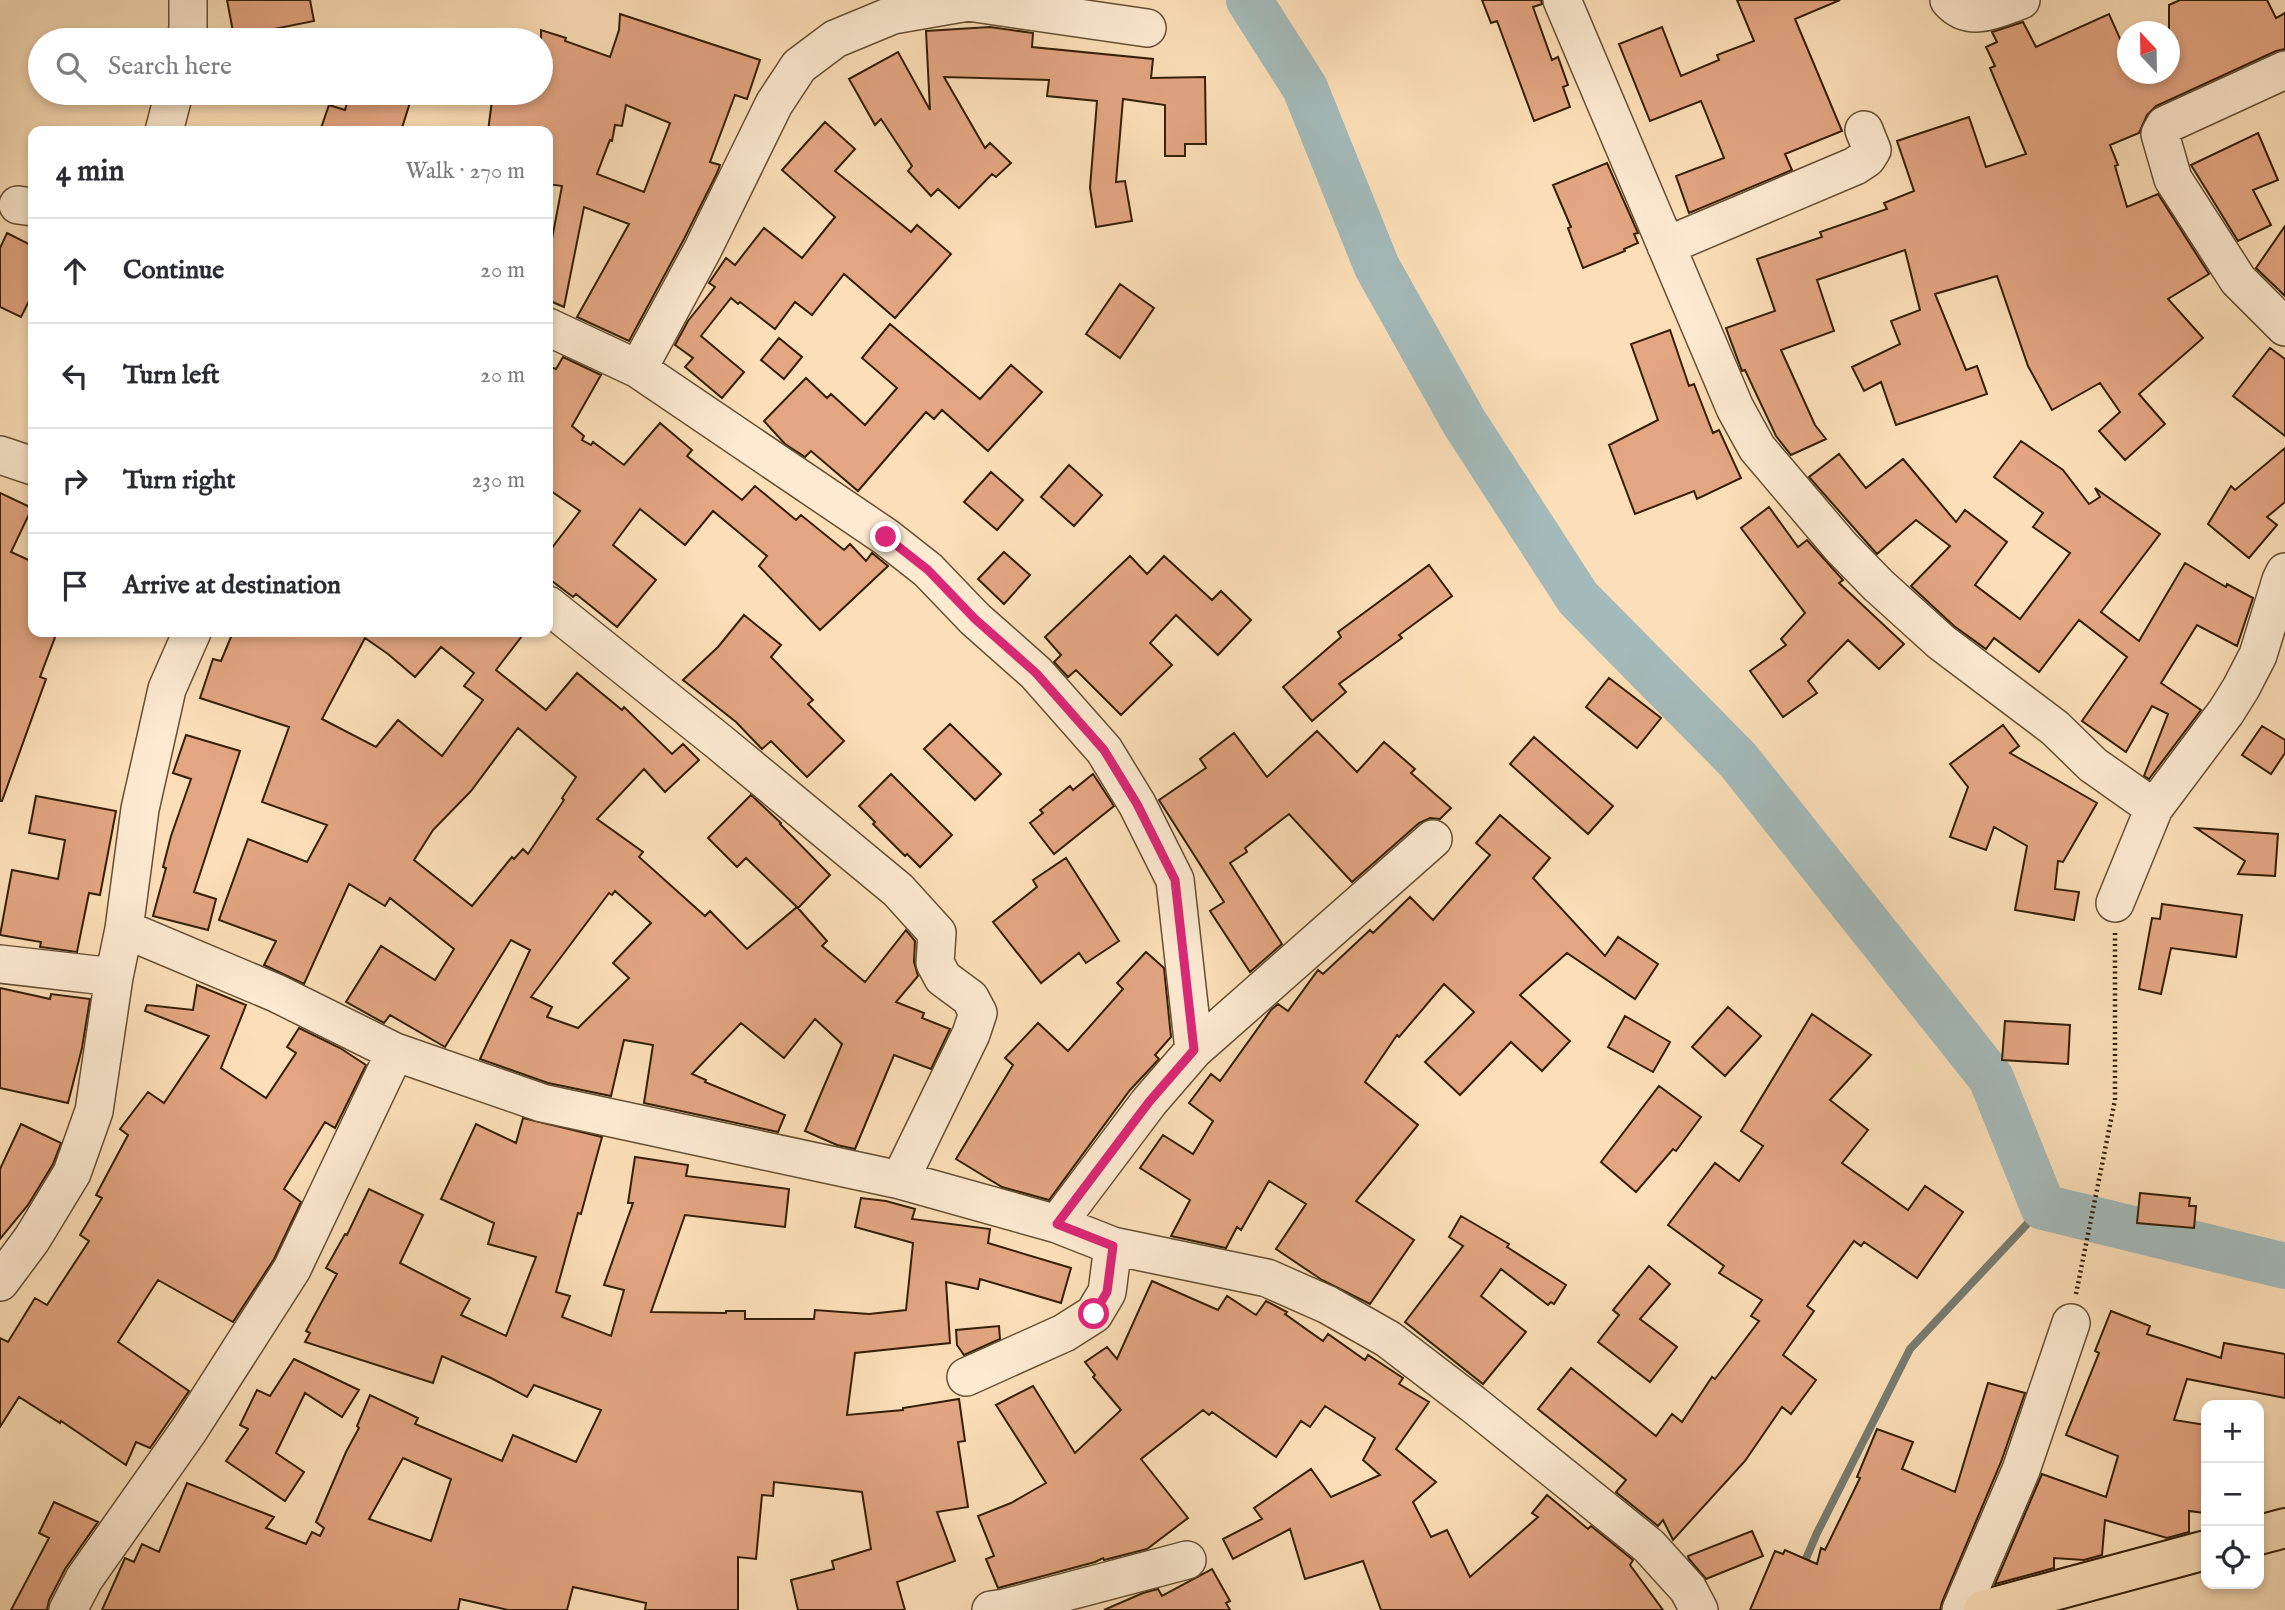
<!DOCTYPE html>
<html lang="en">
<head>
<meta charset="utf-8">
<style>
	body { margin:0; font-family:"IM FELL English",serif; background:#f7f7f7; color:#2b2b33 }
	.controls { position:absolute; right:21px; bottom:21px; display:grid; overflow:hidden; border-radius:14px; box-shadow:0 4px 10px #0003 }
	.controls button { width:63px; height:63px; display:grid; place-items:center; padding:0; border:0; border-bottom:2px solid #e1e1e2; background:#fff; color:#2b2b33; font:35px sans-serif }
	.compass { position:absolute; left:2117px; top:21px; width:63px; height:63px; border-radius:50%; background:#fff; box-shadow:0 4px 10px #0003; rotate:338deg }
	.stop { position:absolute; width:21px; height:21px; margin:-16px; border:5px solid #db2777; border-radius:50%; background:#fff }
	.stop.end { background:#db2777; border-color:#fff; box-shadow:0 2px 7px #0008 }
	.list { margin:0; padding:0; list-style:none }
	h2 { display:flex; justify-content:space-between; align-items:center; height:91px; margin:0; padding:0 28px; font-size:30px }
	h2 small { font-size:23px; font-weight:400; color:#7c7c81 }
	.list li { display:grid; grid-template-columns:46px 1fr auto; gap:21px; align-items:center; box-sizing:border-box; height:105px; padding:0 28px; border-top:2px solid #e1e1e2 }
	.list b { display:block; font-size:26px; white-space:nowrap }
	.list em { font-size:23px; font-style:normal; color:#7c7c81 }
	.icon { flex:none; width:38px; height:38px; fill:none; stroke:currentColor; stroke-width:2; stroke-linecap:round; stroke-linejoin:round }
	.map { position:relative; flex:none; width:2285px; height:1610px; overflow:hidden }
	.search { position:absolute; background:#fff; box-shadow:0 4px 10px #0003; left:28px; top:28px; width:525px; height:77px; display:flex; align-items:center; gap:18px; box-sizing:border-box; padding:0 24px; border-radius:38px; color:#7c7c81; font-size:26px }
	.panel { position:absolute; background:#fff; box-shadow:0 4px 10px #0003; left:28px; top:126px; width:525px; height:511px; border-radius:14px }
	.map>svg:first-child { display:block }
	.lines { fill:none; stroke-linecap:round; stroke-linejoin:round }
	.stream { stroke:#777c72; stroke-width:8 }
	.river { stroke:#a4baba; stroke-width:46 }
	.building { fill:#e3a582; stroke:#341f05; stroke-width:2; fill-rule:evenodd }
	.minor-casing { stroke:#664f32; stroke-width:40 }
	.major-casing { stroke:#341f05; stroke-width:42 }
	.path { stroke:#341f05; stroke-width:4.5; stroke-dasharray:2 3.5; stroke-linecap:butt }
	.minor { stroke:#fdead1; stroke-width:37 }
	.major { stroke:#fcdfb8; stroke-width:38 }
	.route { stroke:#db2777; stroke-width:9 }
</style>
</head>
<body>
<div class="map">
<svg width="2285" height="1610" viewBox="0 0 2285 1610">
	<rect width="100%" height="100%" fill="#fcdfb8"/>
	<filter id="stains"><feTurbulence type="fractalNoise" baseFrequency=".00286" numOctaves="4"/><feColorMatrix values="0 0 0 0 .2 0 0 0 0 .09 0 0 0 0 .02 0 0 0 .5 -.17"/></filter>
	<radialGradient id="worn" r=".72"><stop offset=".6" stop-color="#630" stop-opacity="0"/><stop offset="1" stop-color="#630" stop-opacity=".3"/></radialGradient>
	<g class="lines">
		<path class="stream" d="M1802 1568 1817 1533 1910 1349 2043 1207"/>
		<path class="river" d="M1249 0 1305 88 1377 267 1464 422 1578 598 1738 760 1991 1078 2043 1207 2285 1266"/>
	</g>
	<path class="building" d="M227 0H310L314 21 234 37Z
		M1482 0H1541L1542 4 1533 7 1552 60 1558 57 1568 85 1563 87 1570 107 1534 121 1497 21 1491 23Z
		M1737 0H1840L1795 19 1842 131 1785 154 1792 170 1689 213 1676 176 1724 158 1701 101 1650 121 1619 44 1662 27 1681 76 1719 60 1717 55 1754 41Z
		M2180 0H2267L2276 18 2285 13V49L2276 51 2156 106 2147 115 2139 133 2110 145 2118 165 2115 166 2127 207 2158 194 2209 274 2168 299 2203 338 2139 394 2165 424 2125 460 2099 431 2120 412 2100 383 2052 410 2028 366 1997 276 1935 294 1966 370 1977 366 1987 394 1896 425 1881 382 1864 391 1852 367 1900 344 1891 321 1920 310 1905 250 1817 280 1834 331 1781 350 1815 425 1826 439 1791 455 1776 436 1745 370 1742 371 1726 328 1775 311 1757 259 1822 237 1820 232 1887 209 1884 203 1914 191 1897 141 1969 117 1986 167 2026 154 1990 68 1995 66 1986 47 1997 42 1992 32 2023 22 2036 47 2109 14 2121 41 2127 38V74H2169V5Z
		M620 14 760 60 747 99 735 95 710 162 720 165 717 173 684 239 629 341 577 317 629 224 584 207 564 307 548 300V260L562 186 548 184V131H488L493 93H541V30L566 38 565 41 610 57 619 30ZM626 105 670 123 644 192 597 174 610 140 612 141 615 125 622 126Z
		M990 27 1033 33 1032 47 1153 59 1151 78 1205 77 1206 144H1185V156H1165V105L1123 99 1116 182 1125 181 1132 221 1096 227 1090 188 1097 101 1047 96 1049 80 944 77 985 148 990 143 1011 163 996 177 992 174 959 208 938 189 931 196 908 171 912 166 881 119 875 125 849 79 898 52 930 110 926 31Z
		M350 93H413L401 131H320L329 105 345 110Z
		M825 122 855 149 835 171 911 232 917 225 951 254 895 318 844 274 812 315 795 302 775 329 740 302 738 304 731 298 701 336 744 372 722 398 685 367 693 358 675 345 688 321 715 287 709 283 726 258 735 265 764 228 802 258 835 217 782 170Z
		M2258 133 2278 180 2253 190 2271 225 2238 241 2191 165Z
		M1607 163 1638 233 1634 234 1638 243 1624 249 1625 251 1583 268 1568 228 1571 227 1553 185Z
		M2285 226V296L2256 268Z
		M7 233 33 246V293L21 317 0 307V248Z
		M1120 284 1154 308 1120 358 1086 334Z
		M890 324 980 399 1011 365 1042 392 988 451 942 410 934 419 926 412 858 491 811 451 805 457 785 444 764 421 806 378 827 398 831 394 865 425 897 388 862 358Z
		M1670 330 1689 386 1694 384 1713 433 1719 430 1741 478 1697 499 1694 491 1635 514 1609 445 1658 420 1631 344Z
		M779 338 802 357 784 379 761 360Z
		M2270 348 2285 359V436L2233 396Z
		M563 357 601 375 572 426 584 436 582 440 591 445 593 442 624 465 660 423 692 450 687 456 742 500 755 486 796 520 801 515 844 550 850 544 866 561 872 553 888 566 820 630 759 566 767 556 713 511 685 545 640 509 613 545 656 580 617 627 576 594 573 597 548 578V553L580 511 548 489V366L556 369Z
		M2021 441 2063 470 2089 504 2100 497 2095 488 2160 534 2101 612 2139 641 2185 563 2226 587 2227 584 2253 598 2237 646 2197 625 2161 683 2201 710 2149 779 2144 776 2168 714 2152 706 2126 752 2082 721 2127 657 2079 620 2039 672 1994 638 1986 649 1954 626 1911 586 1950 546 1916 520 1877 554 1809 477 1839 454 1866 488 1903 459 1956 522 1965 510 2007 542 1975 585 2020 619 2070 553 2033 527 2043 513 1994 477Z
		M2285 448V502L2267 517 2277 525 2249 558 2208 524 2231 486 2235 490Z
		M1069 465 1102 495 1074 526 1041 497Z
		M991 472 1023 500 997 530 964 502Z
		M0 493 32 508 11 552 33 562V632H57L40 677 46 679 2 801H0Z
		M1769 507 1798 547 1807 540 1843 580 1839 583 1904 644 1879 669 1848 640 1808 681 1817 693 1783 717 1750 671 1786 645 1781 639 1805 613 1741 528Z
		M1004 552 1030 575 1004 604 978 579Z
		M1130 556 1147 574 1164 556 1212 600 1221 591 1251 620 1218 655 1176 615 1150 643 1172 665 1121 715 1076 670 1068 677 1054 662 1061 655 1045 637Z
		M1429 565 1452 596 1399 635 1402 638 1339 684 1346 692 1312 721 1283 687 1341 637 1338 632Z
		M744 615 781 645 771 657 813 700 808 704 844 741 807 777 771 741 762 749 736 722 683 680 718 647Z
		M233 632H525L496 670 546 710 577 673 622 710 624 707 672 754 683 744 699 760 665 792 644 769 597 819 643 852 639 857 705 916 710 911 747 949 797 907 827 941 822 946 865 982 906 930 915 941 914 962 918 976 896 1002 924 1013 922 1018 950 1029 931 1069 894 1055 855 1149 837 1145 805 1131 842 1044 815 1019 784 1058 741 1023 692 1074 706 1080 705 1082 785 1115 778 1132 644 1103 653 1045 624 1040 611 1096 548 1083 480 1059 530 950 511 940 445 1047 390 1015 384 1023 346 1002 381 946 435 980 454 949 390 898 385 906 349 884 304 984 264 965 276 941 219 920 248 839 307 862 327 825 262 802 289 727 200 698 213 659 221 661ZM365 638 388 654 415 677 441 647 474 673 464 686 483 700 442 756 398 720 376 747 322 719ZM518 728 576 777 562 798 564 800 528 854 523 849 514 859 512 857 472 906 414 860 433 830 471 791ZM615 891 651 923 613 963 629 978 578 1028 547 1017 552 1007 531 997 609 893 612 895Z
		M1609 678 1661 718 1637 748 1586 707Z
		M950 724 1001 774 975 800 924 749Z
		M2003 725 2019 746 2010 753 2097 803 2063 862 2058 861 2055 889 2079 892 2074 920 2015 910 2027 846 1994 827 1986 850 1950 837 1968 787 1950 764Z
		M2262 726 2285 740V753L2271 774 2242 755Z
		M1317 731 1357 772 1384 742 1415 769 1411 773 1451 808 1440 819 1430 818 1419 823 1352 882 1289 814 1245 848 1247 852 1230 863 1282 944 1250 972 1210 911 1224 902 1159 800 1206 768 1200 759 1234 733 1267 777Z
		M186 735 240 751 194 892 216 899 208 930 153 916 166 868 163 867 171 836 191 779 173 773Z
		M1534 737 1613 806 1588 834 1510 764Z
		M891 774 952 835 920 867 907 854 905 856 873 824 875 822 859 806Z
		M1093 774 1114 806 1054 854 1030 823 1043 813 1040 810 1070 786 1073 790Z
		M751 795 781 823 780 824 830 875 798 908 746 858 737 867 708 838Z
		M36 796 116 811 100 895 89 893 77 952 40 947 41 942 0 935 12 870 58 879 65 840 29 833Z
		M1500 815 1550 858 1533 878 1605 956 1618 937 1658 964 1635 999 1567 953 1520 995 1570 1041 1542 1071 1511 1042 1460 1095 1425 1062 1474 1012 1444 984 1399 1037 1397 1035 1365 1082 1418 1125 1356 1201 1414 1240 1370 1304 1322 1280 1276 1249 1306 1204 1269 1181 1241 1230 1237 1227 1226 1248 1171 1236 1190 1200 1140 1168 1163 1135 1193 1154 1213 1121 1189 1103 1211 1074 1220 1081 1271 1010 1278 1004 1288 1011 1318 970 1323 974 1370 930 1373 933 1410 897 1433 920 1490 855 1476 843Z
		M2196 828 2278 834 2275 876 2238 874 2245 861Z
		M1066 858 1119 941 1086 963 1079 953 1041 983 993 922 1037 887 1033 880Z
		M2162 904 2242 915 2236 957 2171 948 2161 994 2139 989 2152 918 2160 919Z
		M1146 952 1164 968 1171 1037 1155 1055 1159 1059 1130 1090 1049 1200 1002 1187 956 1159 1013 1065 1005 1058 1038 1023 1068 1051 1123 989 1117 983Z
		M197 985 246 1005 221 1068 266 1098 296 1053 287 1047 299 1028 340 1048 366 1065 335 1128 325 1122 284 1189 301 1202 274 1259 233 1322 158 1280 118 1342 189 1391 150 1448 136 1442 126 1465 61 1421 60 1423 19 1397 0 1427V1338L8 1342 35 1298 47 1305 89 1241 80 1235 102 1198 96 1195 128 1135 120 1129 148 1092 164 1103 209 1036 145 1011 147 1005 193 1010Z
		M0 988 50 999 51 994 90 999 82 1048 68 1103 0 1088Z
		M1728 1007 1761 1036 1725 1076 1692 1047Z
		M1812 1014 1871 1055 1830 1100 1868 1130 1842 1163 1908 1210 1925 1186 1963 1212 1917 1278 1864 1242 1861 1246 1854 1241 1807 1306 1814 1311 1783 1355 1816 1380 1791 1414 1782 1407 1745 1461 1673 1540 1663 1520 1658 1526 1616 1492 1626 1480 1538 1409 1571 1368 1656 1436 1672 1414 1682 1422 1712 1377 1715 1379 1759 1321 1751 1316 1762 1300 1719 1273 1724 1266 1668 1225 1715 1163 1739 1181 1763 1146 1741 1131Z
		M1625 1016 1670 1042 1653 1072 1608 1047Z
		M2005 1021 2070 1025 2068 1064 2002 1060Z
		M1659 1086 1701 1117 1676 1151 1673 1149 1636 1192 1601 1162Z
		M523 1118 602 1137 581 1214 578 1213 556 1292 570 1296 562 1317 611 1336 624 1290 604 1285 633 1203H628L635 1157 688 1165 686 1176 789 1189 785 1227 685 1215 651 1312 726 1313V1311H745V1319H814L815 1310 869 1314 906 1310 913 1243 855 1227 861 1198 886 1201 915 1209 912 1219 990 1229 988 1243 1071 1268 1061 1303 980 1279 978 1289 946 1282 950 1343 855 1353 847 1415 903 1410V1408L959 1399 965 1441 958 1442 968 1507 937 1512 955 1561 897 1582 905 1610H798L791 1580 834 1569 832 1561 871 1549 862 1492 774 1482 773 1496 762 1495 756 1559 738 1557V1610H645L646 1603 573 1587 567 1610H508L460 1599 458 1610H102L125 1558 134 1562 142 1544 159 1552 187 1483 274 1517 266 1528 306 1544 312 1532 320 1536 324 1528 316 1522 346 1452 359 1428 357 1426 370 1395 418 1418 415 1424 502 1461 513 1435 576 1462 601 1410 534 1385 527 1397 491 1378 442 1356 433 1383 305 1342 310 1333 306 1331 337 1274 326 1268 345 1234 347 1235 369 1189 423 1215 400 1263 470 1299 461 1315 506 1336 536 1257 488 1244 494 1223 441 1199 476 1124 516 1143ZM403 1458 451 1479 431 1541 369 1519Z
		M21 1124 61 1143 53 1164 28 1205 0 1239V1169Z
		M2140 1193 2190 1198 2189 1206H2196L2194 1228 2137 1223Z
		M1461 1216 1509 1244 1507 1247 1566 1285 1554 1304 1551 1302 1548 1305 1501 1269 1481 1296 1526 1332 1483 1384 1405 1322 1463 1246 1449 1237Z
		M1649 1266 1670 1284 1640 1319 1677 1347 1650 1382 1598 1342 1619 1315 1613 1310Z
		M1152 1281 1218 1310 1227 1296 1256 1315 1266 1301 1287 1312 1285 1314 1323 1341 1328 1334 1365 1360 1368 1355 1403 1378 1399 1384 1429 1402 1396 1449 1436 1482 1413 1502 1431 1537 1447 1530 1470 1577 1538 1517 1532 1513 1547 1495 1588 1529 1591 1526 1633 1560 1630 1565 1663 1610H1381L1363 1561 1305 1579 1290 1529 1233 1559 1223 1539 1262 1519 1254 1508 1311 1469 1331 1497 1380 1475 1363 1460 1375 1438 1325 1406 1310 1427 1301 1421 1276 1457 1212 1412 1209 1415 1203 1410 1141 1459 1188 1518 1147 1549 1104 1560 1103 1558 1095 1562 998 1588 986 1559 994 1556 978 1516 1011 1503 1046 1483 996 1405 1033 1386 1075 1453 1121 1410 1093 1377 1095 1375 1085 1362 1107 1347 1117 1359Z
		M2111 1311 2150 1326 2147 1334 2221 1358 2224 1343 2285 1354V1398L2187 1379 2174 1420 2206 1425 2205 1513 2189 1511V1532L2167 1538 2105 1520 2102 1555 2084 1560 2054 1558V1568L1995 1584 2042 1474 2106 1497 2118 1456 2066 1435 2099 1353 2095 1351Z
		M999 1326 1000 1339 964 1355 957 1345 956 1330Z
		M294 1359 359 1390 342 1417 305 1393 276 1453 304 1472 285 1501 226 1461 248 1429 240 1425 257 1390 270 1396Z
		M1988 1383 2025 1393 2001 1462 1942 1602 1940 1610H1750L1775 1551 1783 1554 1785 1550 1817 1564 1821 1548 1825 1550 1860 1478 1857 1477 1877 1429 1913 1442 1902 1469 1955 1492Z
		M54 1502 98 1522 65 1569 49 1600 47 1610H11L49 1538 39 1533Z
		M1752 1531 1763 1556 1706 1579 1689 1559 1688 1556Z
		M1212 1569 1230 1601 1226 1603 1230 1610H1104L1143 1593 1158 1589 1162 1596Z"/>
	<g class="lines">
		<g class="minor-casing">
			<path id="minor" d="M1562 0 1735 408 1757 448 1841 547 1878 585 1941 642 2055 728 2093 765 2154 808
				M1949 0C1970 24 1996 9 2021 0
				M186 40 188 27V0
				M2285 70 2165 125 2160 134 2173 179 2238 280 2285 327
				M164 131 174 93
				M18 205 33 207
				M1666 246 1855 166 1867 158 1872 150 1864 130
				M548 327 638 369 886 537 928 570 975 619 1036 673 1104 750 1137 804 1175 880 1194 1050
				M638 369 703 249 774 104 799 66 835 39 893 15 968 2 1147 28
				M0 455 33 466
				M548 605 718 741 898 890 937 933 935 963 943 978 970 998 978 1013 971 1034 900 1180
				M2115 903 2154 808 2226 712 2241 688 2258 655 2281 580 2285 572
				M124 929 276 993 395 1052 542 1103 900 1180 1057 1224 1113 1246 1267 1278 1328 1305 1388 1339 1473 1404 1649 1546 1688 1589 1699 1610
				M0 964 114 977
				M1057 1224 1149 1102 1194 1050 1433 839
				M0 1282 32 1239 72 1173 94 1111 114 977 124 929 140 809 167 689 192 632
				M966 1377 1064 1333 1094 1314 1107 1292 1113 1246
				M68 1610 84 1579 189 1430 292 1269 395 1052
				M991 1610 1005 1608 1187 1560
				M1961 1610 2021 1470 2071 1323"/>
		</g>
		<g class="major-casing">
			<path id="major" d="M2259 1535 2285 1528
				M1983 1610 2206 1550"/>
		</g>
		<path class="path" d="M2076 1294 2115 1100V932"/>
		<use href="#minor" class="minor"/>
		<use href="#major" class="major"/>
	</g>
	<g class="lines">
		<path class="route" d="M886 537 928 570 975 619 1036 673 1104 750 1137 804 1175 880 1194 1050 1149 1102 1057 1224 1113 1246 1107 1292 1094 1314"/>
	</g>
	<rect width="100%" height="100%" filter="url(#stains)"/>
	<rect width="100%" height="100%" fill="url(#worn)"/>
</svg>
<div class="controls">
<button>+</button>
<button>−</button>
<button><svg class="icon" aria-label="locate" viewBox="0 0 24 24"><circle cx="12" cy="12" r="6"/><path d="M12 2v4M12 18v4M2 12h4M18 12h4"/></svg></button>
</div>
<svg class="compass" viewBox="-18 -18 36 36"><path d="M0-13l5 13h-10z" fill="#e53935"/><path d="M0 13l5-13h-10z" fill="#7c7c81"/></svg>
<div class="stop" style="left:1094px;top:1314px"></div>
<div class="stop end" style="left:886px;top:537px"></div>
<div class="search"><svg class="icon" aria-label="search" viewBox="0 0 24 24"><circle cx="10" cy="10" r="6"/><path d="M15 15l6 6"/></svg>Search here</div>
<section class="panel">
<h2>4 min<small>Walk · 270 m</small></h2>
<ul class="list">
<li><svg class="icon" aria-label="ahead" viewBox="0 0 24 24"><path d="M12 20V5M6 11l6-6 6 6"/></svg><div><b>Continue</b></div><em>20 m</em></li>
<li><svg class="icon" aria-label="left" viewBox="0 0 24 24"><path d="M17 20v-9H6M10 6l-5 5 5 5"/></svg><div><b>Turn left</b></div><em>20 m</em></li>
<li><svg class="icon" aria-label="right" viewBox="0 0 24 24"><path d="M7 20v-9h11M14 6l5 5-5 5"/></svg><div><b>Turn right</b></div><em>230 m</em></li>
<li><svg class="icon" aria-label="arrive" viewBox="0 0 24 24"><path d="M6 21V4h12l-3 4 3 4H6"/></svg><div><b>Arrive at destination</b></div></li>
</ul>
</section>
</div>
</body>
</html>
